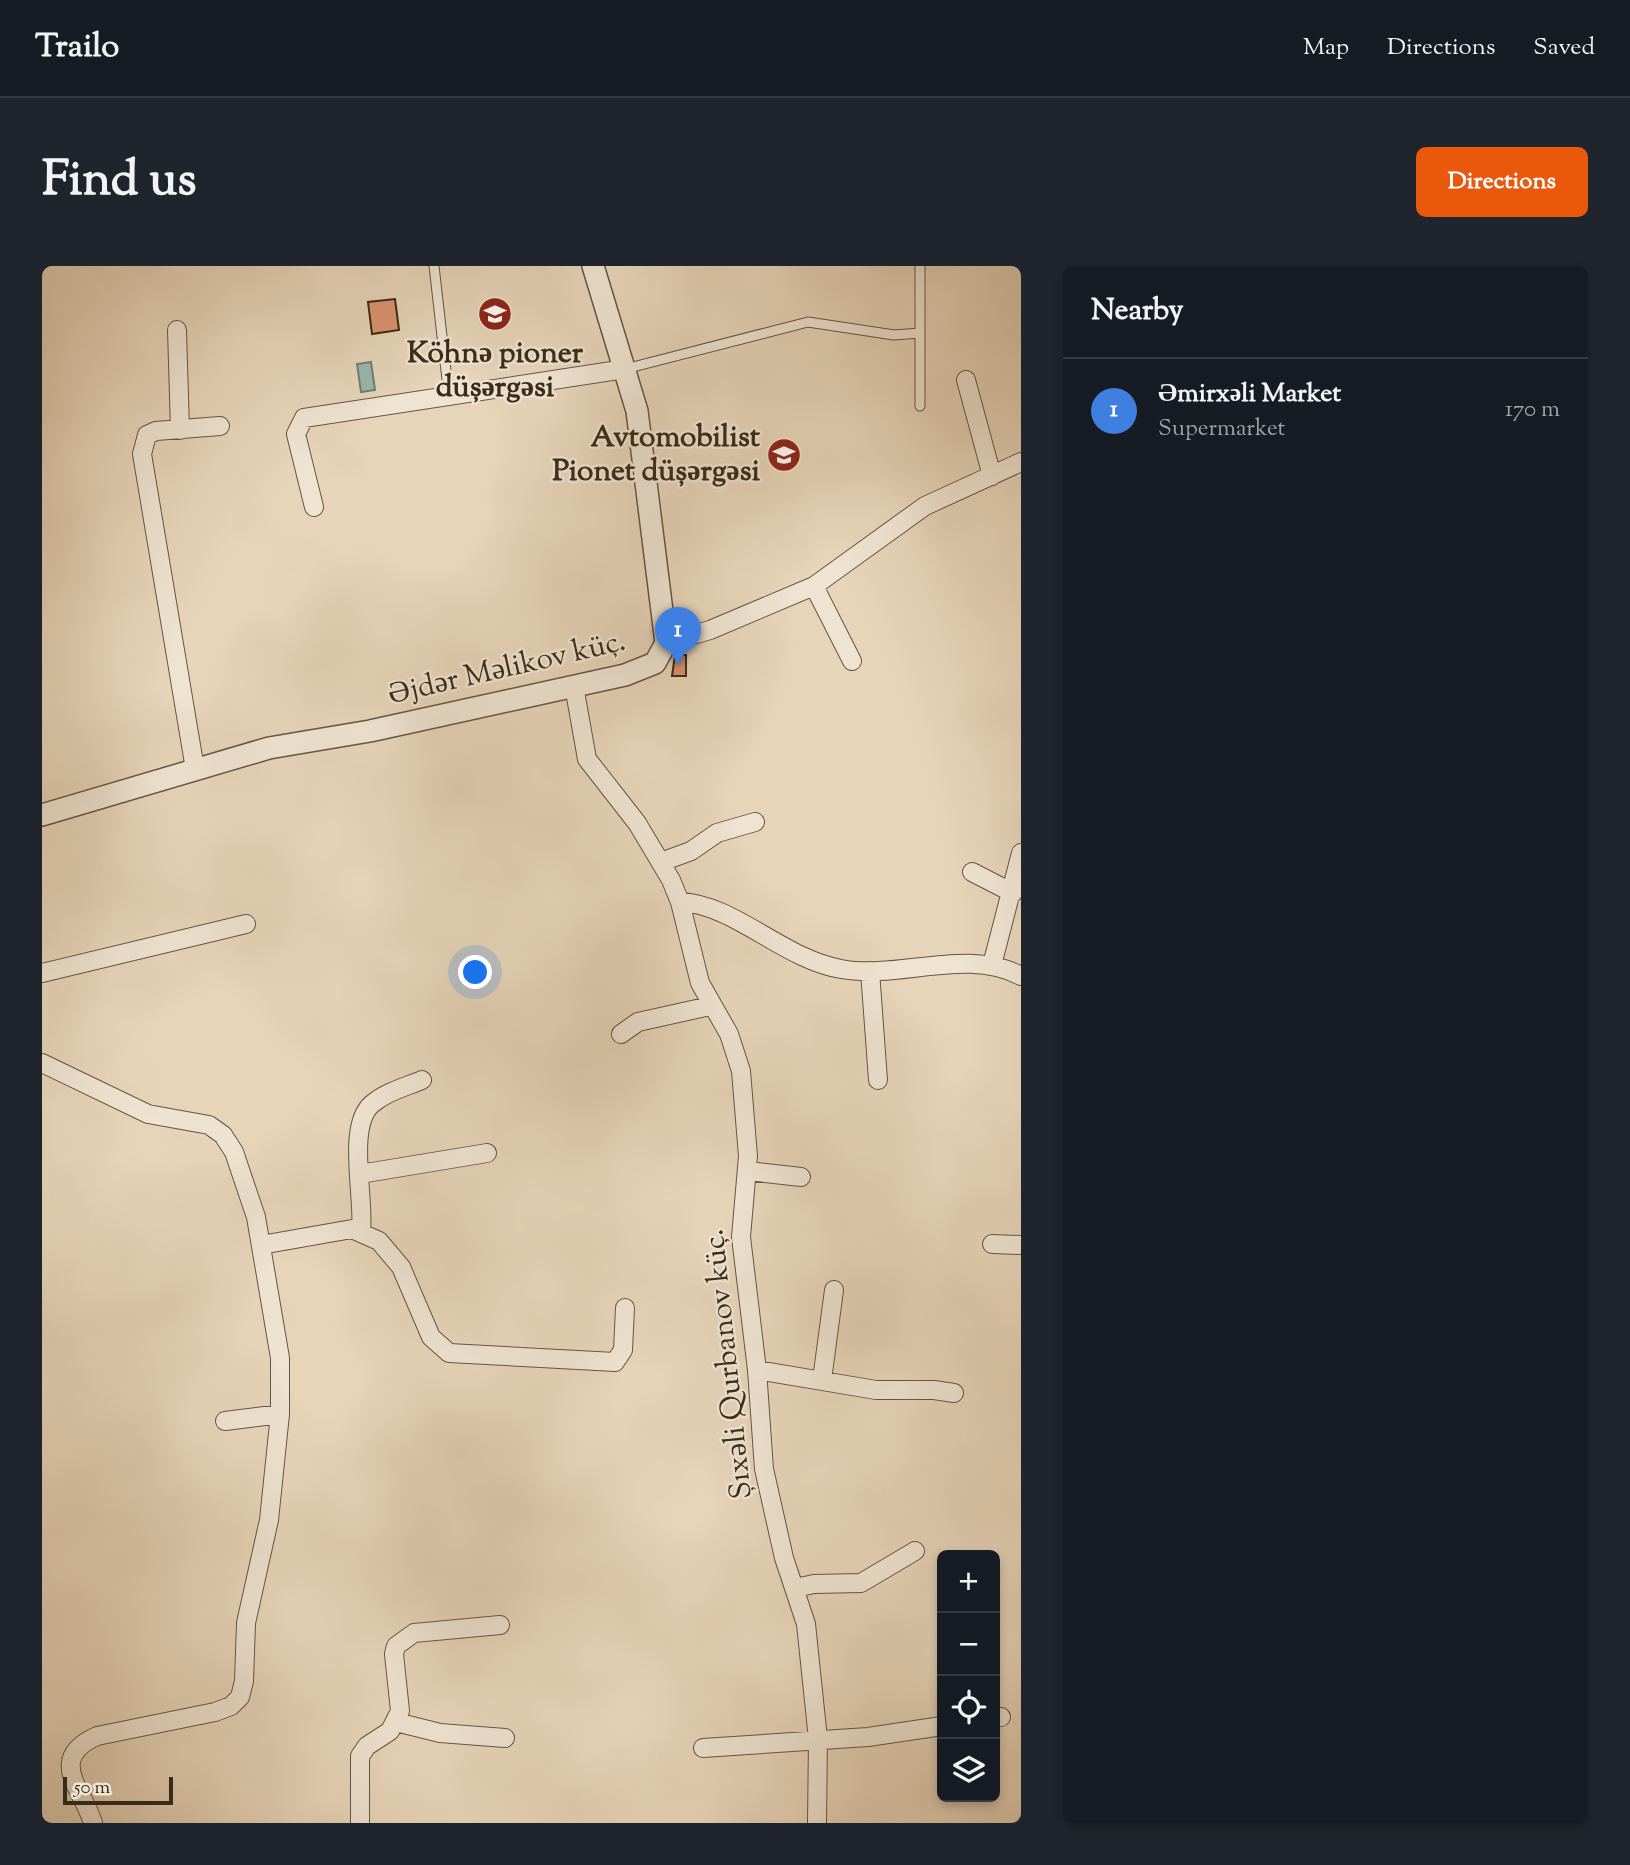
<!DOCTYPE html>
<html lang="en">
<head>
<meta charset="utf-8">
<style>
	body { margin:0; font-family:"Sorts Mill Goudy",serif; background:#20242c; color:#f1f3f6 }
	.controls { position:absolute; right:21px; bottom:21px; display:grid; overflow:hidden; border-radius:10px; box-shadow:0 4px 10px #0003 }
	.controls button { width:63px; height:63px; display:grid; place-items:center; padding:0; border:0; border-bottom:2px solid #363941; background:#171b24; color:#f1f3f6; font:35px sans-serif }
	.scale { position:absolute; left:21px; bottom:18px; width:110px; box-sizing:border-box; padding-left:7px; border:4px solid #392b19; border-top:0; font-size:19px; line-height:24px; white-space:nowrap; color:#392b19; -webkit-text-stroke:5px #efe4d2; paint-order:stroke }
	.you { position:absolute; left:434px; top:707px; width:24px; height:24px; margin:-18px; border:5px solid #fff; border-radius:50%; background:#1a73e8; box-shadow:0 0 0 10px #1a73e833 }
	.badge { display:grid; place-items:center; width:46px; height:46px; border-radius:50%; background:#ea580c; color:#fff; font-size:23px; font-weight:700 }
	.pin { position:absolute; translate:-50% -58px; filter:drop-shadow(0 2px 4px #0008) }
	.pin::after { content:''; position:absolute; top:37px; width:24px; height:21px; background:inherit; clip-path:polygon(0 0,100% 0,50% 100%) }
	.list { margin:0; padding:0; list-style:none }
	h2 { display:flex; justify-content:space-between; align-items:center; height:91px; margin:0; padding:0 28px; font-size:30px }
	h2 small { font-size:23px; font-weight:400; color:#9ea1a6 }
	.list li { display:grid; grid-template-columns:46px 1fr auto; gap:21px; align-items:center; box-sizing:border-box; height:105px; padding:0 28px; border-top:2px solid #363941 }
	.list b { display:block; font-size:26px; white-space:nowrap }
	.list p { margin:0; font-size:23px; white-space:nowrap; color:#9ea1a6 }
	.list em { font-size:23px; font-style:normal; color:#9ea1a6 }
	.icon { flex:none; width:38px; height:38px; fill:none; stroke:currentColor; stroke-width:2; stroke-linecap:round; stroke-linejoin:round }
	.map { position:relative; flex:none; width:979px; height:1557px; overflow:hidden; border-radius:10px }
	header { display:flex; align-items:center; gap:42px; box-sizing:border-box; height:98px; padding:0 35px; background:#171b24; border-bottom:2px solid #363941 }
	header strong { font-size:33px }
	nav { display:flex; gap:38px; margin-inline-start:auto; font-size:24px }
	.intro { display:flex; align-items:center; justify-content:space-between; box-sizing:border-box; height:168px; padding:0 42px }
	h1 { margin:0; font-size:49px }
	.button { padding:18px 32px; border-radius:10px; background:#ea580c; color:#fff; font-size:24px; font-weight:700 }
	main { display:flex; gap:42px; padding:0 42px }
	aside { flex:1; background:#171b24; border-radius:10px; box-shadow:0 4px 10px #0003 }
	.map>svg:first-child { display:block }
	.water { fill:#97b8b0; stroke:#718074; stroke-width:2 }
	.building { fill:#dd9371; stroke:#392b19; stroke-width:2 }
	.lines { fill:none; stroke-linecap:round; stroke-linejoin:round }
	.service-casing { stroke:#645641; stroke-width:11 }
	.minor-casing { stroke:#645641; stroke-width:20 }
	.tertiary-casing { stroke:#645641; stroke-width:24 }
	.service { stroke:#efe4d2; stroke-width:9 }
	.minor { stroke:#efe4d2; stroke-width:18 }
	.tertiary { stroke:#efe4d2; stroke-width:21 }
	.labels { text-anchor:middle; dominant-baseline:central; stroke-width:5; stroke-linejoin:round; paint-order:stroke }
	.poi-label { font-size:30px; font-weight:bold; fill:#392b19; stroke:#efe4d2 }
	.street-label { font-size:30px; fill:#392b19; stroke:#efe4d2 }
</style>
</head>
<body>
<header>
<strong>Trailo</strong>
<nav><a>Map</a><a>Directions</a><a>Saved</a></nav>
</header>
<div class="intro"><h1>Find us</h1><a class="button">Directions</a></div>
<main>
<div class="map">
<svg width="979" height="1557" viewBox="0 0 979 1557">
	<rect width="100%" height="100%" fill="#e7d5ba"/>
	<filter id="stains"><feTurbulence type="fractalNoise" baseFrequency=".00286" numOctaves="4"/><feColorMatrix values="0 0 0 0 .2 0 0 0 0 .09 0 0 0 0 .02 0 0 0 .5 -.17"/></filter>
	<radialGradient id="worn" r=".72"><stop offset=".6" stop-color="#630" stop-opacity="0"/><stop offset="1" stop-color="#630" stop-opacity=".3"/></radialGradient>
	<path class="water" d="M329 96 333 124 319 126 315 98Z"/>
	<path class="building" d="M353 33 357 64 330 68 326 36Z
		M633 389H644V410H630Z"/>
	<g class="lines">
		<g class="service-casing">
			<path id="service" d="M392 0 407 131
				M878 0V140
				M583 103 766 56 852 69 878 67"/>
		</g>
		<g class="minor-casing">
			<path id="minor" d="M135 64 138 164
				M924 114 950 210
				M272 241 254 168 262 152 583 103
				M772 320 810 395
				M624 377 668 364 772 320 883 240 979 196
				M532 420 545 493 595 557 629 614 638 636 658 717 687 768 699 805 706 890 699 971 715 1104 722 1203 742 1292 764 1358 776 1473 775 1557
				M153 503 100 188 105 169 114 165 178 160
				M619 596 649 585 675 567 713 556
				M930 606 971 627
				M638 636C692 638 741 693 799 703 858 714 924 681 979 710
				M950 699 979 587
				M828 705 836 814
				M0 707 204 658
				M579 768 596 756 668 740
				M0 797 106 848 167 859 181 869 192 886 214 951 238 1092V1148L227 1254 204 1357 202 1415 198 1431 189 1440 173 1446 55 1470C4 1493 41 1523 51 1557
				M706 905 759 911
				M318 908 445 887
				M319 966C323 933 304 860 330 838 344 826 363 821 380 814
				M950 978 979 979
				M219 979 310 963 337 975 359 1001 389 1071 407 1087 573 1096 581 1084 583 1042
				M715 1104 834 1124H892L912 1127
				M780 1114 792 1024
				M183 1155 238 1148
				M753 1322 772 1318 819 1317 873 1285
				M953 1452 959 1451
				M354 1456 398 1467 463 1472
				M661 1482 826 1471 900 1460
				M318 1557V1490L325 1480 348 1465 358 1445 352 1388 354 1380 372 1367 458 1359"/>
		</g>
		<g class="tertiary-casing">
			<path id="tertiary" d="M0 549 227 482 328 465 583 409 613 397 624 377 595 145 551 0"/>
		</g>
		<use href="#service" class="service"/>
		<use href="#minor" class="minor"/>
		<use href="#tertiary" class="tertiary"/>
	</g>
	<defs>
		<g id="school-disc" transform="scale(1.75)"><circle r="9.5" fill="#8f2418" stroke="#efe4d2"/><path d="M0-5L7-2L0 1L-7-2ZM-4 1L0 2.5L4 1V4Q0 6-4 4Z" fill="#fff"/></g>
	</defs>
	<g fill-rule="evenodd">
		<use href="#school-disc" x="453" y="48"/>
		<use href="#school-disc" x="742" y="189"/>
	</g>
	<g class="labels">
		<g class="poi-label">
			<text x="453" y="88">Köhnə pioner<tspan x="453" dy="34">düşərgəsi</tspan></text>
			<text x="718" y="172" text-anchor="end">Avtomobilist<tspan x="718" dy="34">Pionet düşərgəsi</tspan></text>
		</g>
		<g class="street-label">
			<text transform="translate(465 403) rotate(-13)">Əjdər Məlikov küç.</text>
			<text transform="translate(687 1098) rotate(-96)">Şıxəli Qurbanov küç.</text>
		</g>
	</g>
	<rect width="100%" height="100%" filter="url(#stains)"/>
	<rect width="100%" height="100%" fill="url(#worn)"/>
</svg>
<div class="controls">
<button>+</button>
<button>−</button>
<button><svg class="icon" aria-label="locate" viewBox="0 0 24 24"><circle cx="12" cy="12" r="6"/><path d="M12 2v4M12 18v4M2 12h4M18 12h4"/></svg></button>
<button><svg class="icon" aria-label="layers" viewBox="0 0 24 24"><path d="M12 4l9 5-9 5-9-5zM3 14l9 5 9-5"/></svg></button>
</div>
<div class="scale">50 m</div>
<div class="you"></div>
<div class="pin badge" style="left:636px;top:399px;background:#3f7fe0">1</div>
</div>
<aside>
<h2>Nearby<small></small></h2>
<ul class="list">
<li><span class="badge" style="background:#3f7fe0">1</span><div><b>Əmirxəli Market</b><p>Supermarket</p></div><em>170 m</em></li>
</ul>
</aside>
</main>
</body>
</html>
